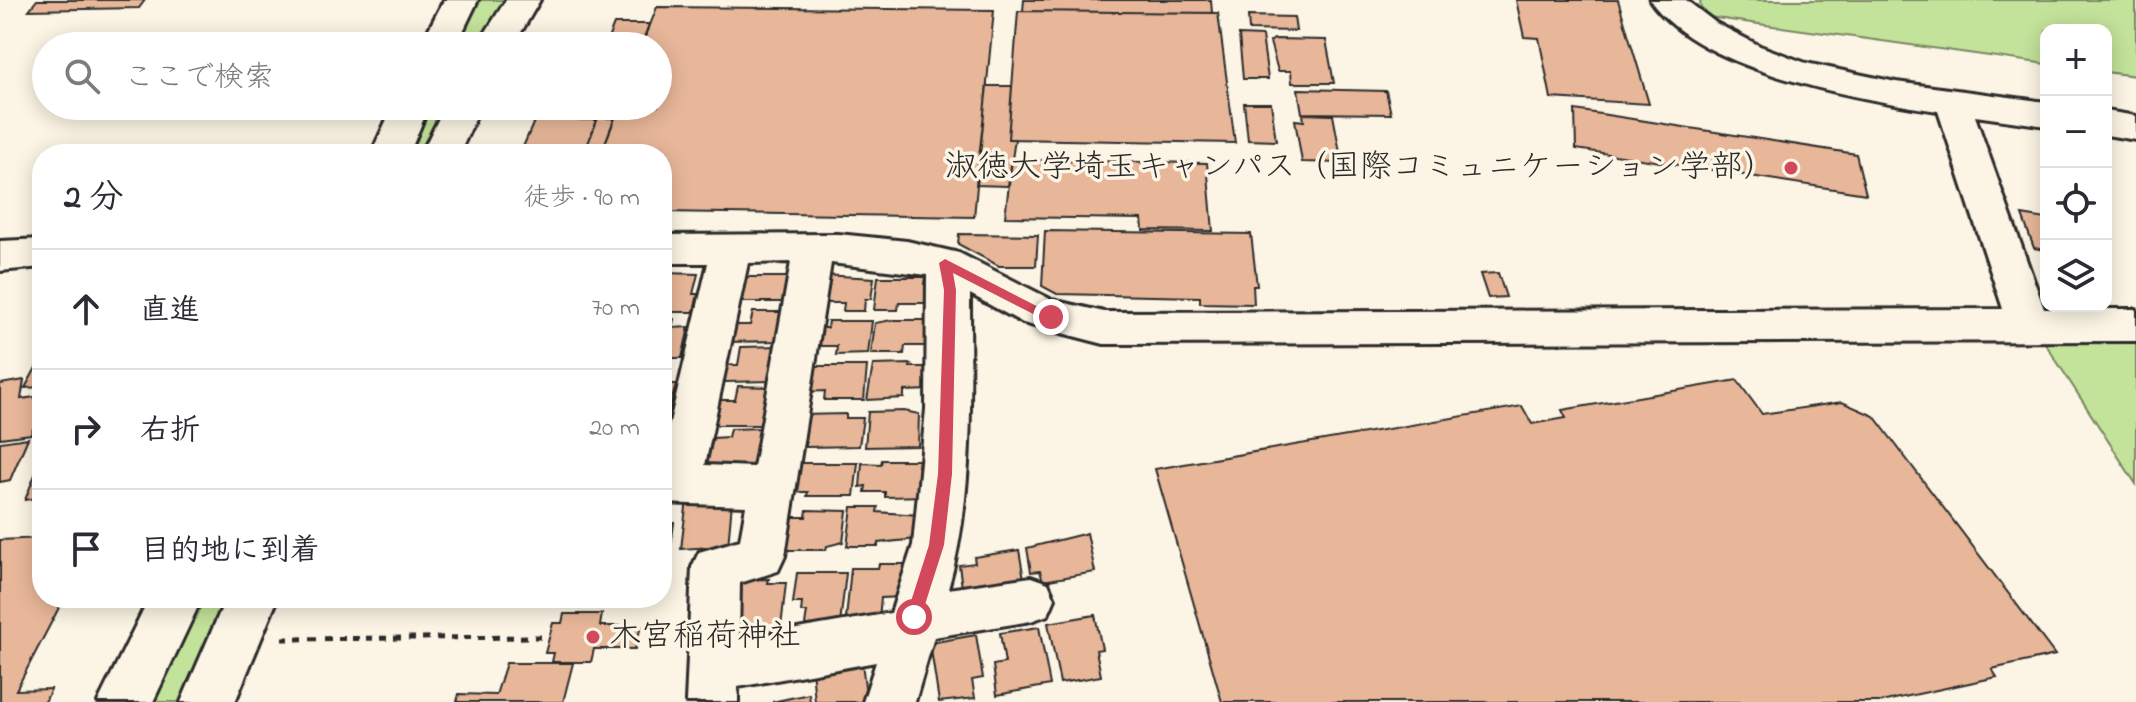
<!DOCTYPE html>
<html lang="ja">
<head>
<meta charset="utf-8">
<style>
	body { margin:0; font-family:"Indie Flower","Klee One",sans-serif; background:#f7f7f7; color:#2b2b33 }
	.controls { position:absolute; right:24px; top:24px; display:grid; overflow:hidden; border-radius:16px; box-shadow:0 4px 20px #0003 }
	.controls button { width:72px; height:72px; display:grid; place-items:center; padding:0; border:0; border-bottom:2px solid #e1e1e2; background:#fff; color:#2b2b33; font:40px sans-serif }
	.stop { position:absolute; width:24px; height:24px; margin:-18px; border:6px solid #d1495b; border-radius:50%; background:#fff }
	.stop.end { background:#d1495b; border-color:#fff; box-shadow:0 2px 8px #0008 }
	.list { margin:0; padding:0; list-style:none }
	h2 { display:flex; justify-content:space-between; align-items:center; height:104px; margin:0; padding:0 32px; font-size:34px }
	h2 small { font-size:26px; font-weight:400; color:#7c7c81 }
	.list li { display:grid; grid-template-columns:52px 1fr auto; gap:24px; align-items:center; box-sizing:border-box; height:120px; padding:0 32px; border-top:2px solid #e1e1e2 }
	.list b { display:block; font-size:30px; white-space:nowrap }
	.list em { font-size:26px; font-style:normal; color:#7c7c81 }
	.icon { flex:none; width:44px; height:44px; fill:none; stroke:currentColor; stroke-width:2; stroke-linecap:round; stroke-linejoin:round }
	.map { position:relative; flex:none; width:2136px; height:702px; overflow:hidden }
	.search { position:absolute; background:#fff; box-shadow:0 4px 20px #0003; left:32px; top:32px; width:640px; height:88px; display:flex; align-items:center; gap:20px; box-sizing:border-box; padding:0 28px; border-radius:44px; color:#7c7c81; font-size:30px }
	.panel { position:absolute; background:#fff; box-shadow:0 4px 20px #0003; left:32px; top:144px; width:640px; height:464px; border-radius:32px }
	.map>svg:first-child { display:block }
	.green { fill:#c3e29a; stroke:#778662; stroke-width:2 }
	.building { fill:#e8b799; stroke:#2b2b2b; stroke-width:2 }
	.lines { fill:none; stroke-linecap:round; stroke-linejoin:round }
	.minor-casing { stroke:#2b2b2b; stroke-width:6 }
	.highway-casing { stroke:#2b2b2b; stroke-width:6 }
	.path { stroke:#2b2b2b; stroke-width:5; stroke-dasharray:7 7; stroke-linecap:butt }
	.minor { fill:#fcf5e5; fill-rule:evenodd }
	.highway { fill:#fcf5e5; fill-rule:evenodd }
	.route { fill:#d1495b }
	.poi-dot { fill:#d1495b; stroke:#fcf5e5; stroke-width:3 }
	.labels { text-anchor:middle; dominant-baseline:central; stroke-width:7; stroke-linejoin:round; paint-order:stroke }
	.poi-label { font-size:32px; fill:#2b2b2b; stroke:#fcf5e5; text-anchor:end }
</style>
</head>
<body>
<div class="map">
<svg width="2136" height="702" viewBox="0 0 2136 702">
	<rect width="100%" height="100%" fill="#fcf5e5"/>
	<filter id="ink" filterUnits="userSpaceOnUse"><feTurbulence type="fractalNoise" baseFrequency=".0125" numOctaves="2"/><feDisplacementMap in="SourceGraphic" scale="16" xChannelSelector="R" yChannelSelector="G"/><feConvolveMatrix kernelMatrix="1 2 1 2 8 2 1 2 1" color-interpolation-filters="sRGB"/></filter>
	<g filter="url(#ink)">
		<path class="green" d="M475 0H511L479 46H452Z
			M1700 0H2136V76L2106 72V30H2046V64L1702 16Z
			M423 106H444L419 154H401Z
			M2045 343H2136V484Z
			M194 598H235L190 702H144Z"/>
		<path class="building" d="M37 0H145L139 8 29 10Z
			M1024 0H1211L1212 13 1023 11Z
			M1516 0H1618L1649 104 1551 98 1539 38 1524 37Z
			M657 7 994 10 974 217 662 212V154H601L619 106H658V46H642Z
			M1018 11 1218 13 1235 143 1008 139Z
			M1248 16 1294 17 1296 31 1249 30Z
			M614 24H649L641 46H605Z
			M1239 35 1262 36 1268 79H1243Z
			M1274 39 1326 40 1334 83H1292L1291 71H1278L1270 42Z
			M987 86H1012L1008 139H1015L1008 186 976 185Z
			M1298 89 1386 91 1391 114 1302 113Z
			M1244 103H1271L1276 141 1248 140Z
			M1575 110 1856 154 1866 194 1576 149Z
			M1303 114 1333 115 1342 163 1302 162 1295 120 1304 121Z
			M598 118H615L601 154H584Z
			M535 119 597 120 584 154H520Z
			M1012 160 1207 163 1213 231 1143 230 1142 219 1005 217Z
			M2022 215 2046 219V250L2034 248Z
			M1045 231 1251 234 1257 286H1253L1254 304 1200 303V297L1057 294 1042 286Z
			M959 234 1038 235 1036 266H999L958 244Z
			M664 273 698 274 693 294H698L694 312H662Z
			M1498 273 1506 297 1488 298 1480 274Z
			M823 275 874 278 871 299H865L864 311H843L844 303H823Z
			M738 277H791L787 302H733Z
			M878 277H925L924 284H930L928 303H899L898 310H874Z
			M753 312H785L780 341 724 342 727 325H750Z
			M662 319H674L672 328 689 327 682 358H662Z
			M892 320H931L928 346H905L904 354H871L875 323Z
			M828 321H872L868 354 836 355 837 346H809L812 328H827Z
			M778 346 774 381 724 382 727 365H738L741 347Z
			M38 364 42 363V387L25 388Z
			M911 364 910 367H931L930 390 904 391V398L867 400 873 365Z
			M808 366H867L864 400H824L825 391 804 392Z
			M24 380 21 399 42 396V407L31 434 0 438V384Z
			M1737 380 1762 414 1842 402 1874 416 2055 655 1992 669 1997 677 1881 702H1222L1155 469 1522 406 1532 424 1566 418 1562 410Z
			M662 384H676L669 411H662Z
			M738 386 770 387 763 425H705L711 400H735Z
			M904 411 919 414 918 446 865 447 868 412Z
			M846 414V418H863L859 446 806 447V442H796L800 415Z
			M762 428 756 469 706 470 713 438 728 437 730 429Z
			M28 438 10 480 0 482V442Z
			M42 457V497L25 500Z
			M882 460H919L918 466H924L925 496 885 497V492H865L866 486 860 487 862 463 881 464Z
			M794 463H858L854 496H807L808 492H798L799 486 791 487Z
			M687 499 732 502 728 546 681 549Z
			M852 507H878L877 512 919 515 917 539 878 543V546H847Z
			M668 509 666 523H674L670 552 662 553V510Z
			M807 510 847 511 843 542 827 546 826 550H782L787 517H806Z
			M1087 533 1095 572 1043 581 1040 571 1031 572 1027 548Z
			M42 538V598H64L16 690 51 689 45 702H0V540Z
			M1019 550 1025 585 963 595 959 565 975 563 974 557Z
			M879 564H905L902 597 881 598 879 618 846 619 851 568H878Z
			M797 573H846L840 624 805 625 807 612H801L802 603H793Z
			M769 579 768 583H786L780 636 752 637 753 628H742L743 622H731L737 580Z
			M564 614H602L600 626H641L635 649H594L591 662H552L554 653H545L553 623H562Z
			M1095 615 1102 649 1096 650 1101 676 1060 683 1048 623Z
			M1039 627 1050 685 997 695 993 665 1005 663 1000 633Z
			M976 635 983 678 972 680 975 698 939 702 930 643Z
			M506 663H573L563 702H457L459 694 496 695Z
			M862 663 867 702H815L812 669Z
			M809 694 810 702H772Z"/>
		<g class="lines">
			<g class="minor-casing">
				<path id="minor" d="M1650 0H1686L1716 23 1760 46 1806 63 1896 82 2046 102V126L1975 116 2044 309H2136V341L1104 344 1023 323 970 294C970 391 975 495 948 589L1031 577 1048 583 1055 599 1048 615 1031 621 934 637 915 702H863L876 662 738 687V702H686L692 567 699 552 740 540 746 506 662 503V456L708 263H662V235L838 234 907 241 959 253 1052 300 1104 312 2003 309 1938 111C1858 99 1698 71 1650 0ZM791 262 754 467 705 465 748 263ZM831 263 927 275 926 409 913 545 891 613 739 639 740 583 778 571 785 556Z
					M2106 111 2136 116V140L2106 135Z
					M42 239V267L0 271V241Z"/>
			</g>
			<g class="highway-casing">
				<path id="highway" d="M444 0H478L456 46H420Z
					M506 0H540L513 46H477Z
					M393 106H429L409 154H371Z
					M445 106H481L459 154H421Z
					M149 598H202L153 702H98Z
					M226 598H278L235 702H181Z"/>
			</g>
			<path class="path" d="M282 639 541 637"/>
			<use href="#minor" class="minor"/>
			<use href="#highway" class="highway"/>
		</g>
	</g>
	<path class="route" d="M945 259 1058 317 1047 321 953 273 956 290 952 474 944 545 921 617 914 624 906 617 929 545 938 474 944 290 939 263Z"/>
	<g class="poi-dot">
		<circle cx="1791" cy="168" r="8"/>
		<circle cx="593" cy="637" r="8"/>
	</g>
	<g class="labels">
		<g class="poi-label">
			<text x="1775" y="168">淑徳大学埼玉キャンパス（国際コミュニケーション学部）</text>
			<text x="609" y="637" text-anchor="start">木宮稲荷神社</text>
		</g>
	</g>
</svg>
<div class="controls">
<button>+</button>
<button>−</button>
<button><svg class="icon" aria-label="locate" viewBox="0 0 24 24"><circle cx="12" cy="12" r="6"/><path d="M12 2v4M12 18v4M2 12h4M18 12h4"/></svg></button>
<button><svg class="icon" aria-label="layers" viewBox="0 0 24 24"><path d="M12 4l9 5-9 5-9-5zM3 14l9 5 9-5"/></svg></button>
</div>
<div class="stop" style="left:914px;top:617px"></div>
<div class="stop end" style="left:1051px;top:317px"></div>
<div class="search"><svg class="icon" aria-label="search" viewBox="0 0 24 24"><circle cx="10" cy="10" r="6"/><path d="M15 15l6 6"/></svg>ここで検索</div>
<section class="panel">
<h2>2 分<small>徒歩 · 90 m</small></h2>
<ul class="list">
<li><svg class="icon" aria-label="ahead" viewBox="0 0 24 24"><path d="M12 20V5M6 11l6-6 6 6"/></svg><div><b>直進</b></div><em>70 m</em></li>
<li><svg class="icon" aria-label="right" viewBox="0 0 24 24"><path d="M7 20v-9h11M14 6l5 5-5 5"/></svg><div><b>右折</b></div><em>20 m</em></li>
<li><svg class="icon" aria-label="arrive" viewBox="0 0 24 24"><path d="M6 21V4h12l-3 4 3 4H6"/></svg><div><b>目的地に到着</b></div></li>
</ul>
</section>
</div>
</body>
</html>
